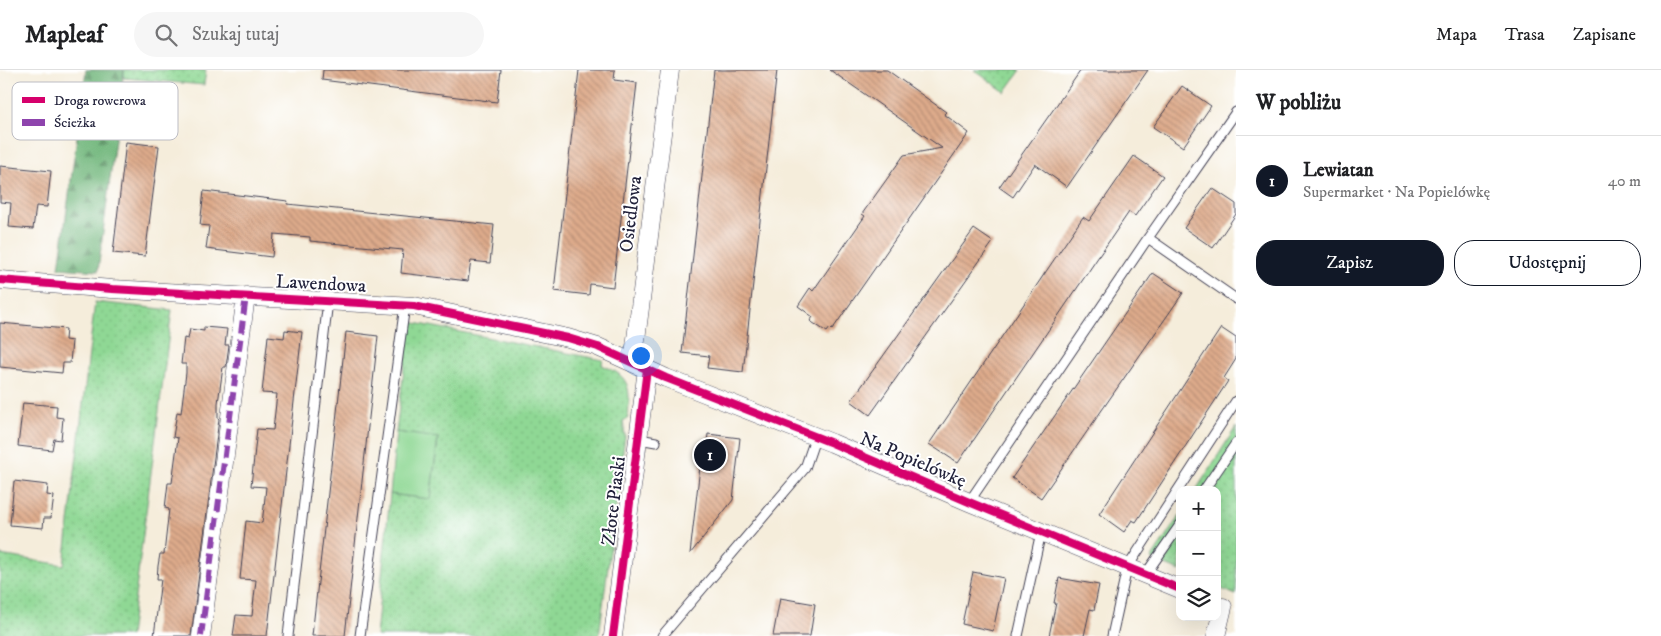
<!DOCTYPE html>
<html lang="pl">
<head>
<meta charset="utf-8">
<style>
	body { margin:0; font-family:"IM FELL DW Pica",serif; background:#f6f6f6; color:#202124 }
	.controls { position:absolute; right:15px; bottom:15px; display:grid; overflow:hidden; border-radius:10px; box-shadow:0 5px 20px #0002 }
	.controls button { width:45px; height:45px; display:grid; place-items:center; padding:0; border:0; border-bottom:1px solid #e0e0e0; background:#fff; color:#202124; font:25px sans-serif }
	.you { position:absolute; left:640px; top:285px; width:18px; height:18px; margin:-12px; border:4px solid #fff; border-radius:50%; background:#1a73e8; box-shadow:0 0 0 8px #1a73e833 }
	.badge { display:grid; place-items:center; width:32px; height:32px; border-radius:50%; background:#111827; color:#fff; font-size:16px; font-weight:700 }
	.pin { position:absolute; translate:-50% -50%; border:2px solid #fff; box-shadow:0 1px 5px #0006 }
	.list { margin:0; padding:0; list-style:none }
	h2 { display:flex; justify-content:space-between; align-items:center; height:65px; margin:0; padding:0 20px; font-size:21px }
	h2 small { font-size:16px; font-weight:400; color:#757577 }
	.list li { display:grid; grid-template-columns:32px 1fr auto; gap:15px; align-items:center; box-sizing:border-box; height:90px; padding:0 20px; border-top:1px solid #e0e0e0 }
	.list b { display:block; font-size:19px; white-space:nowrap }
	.list p { margin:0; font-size:16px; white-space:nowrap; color:#757577 }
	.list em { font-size:16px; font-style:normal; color:#757577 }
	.actions { display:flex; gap:10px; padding:15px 20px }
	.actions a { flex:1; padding:11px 0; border:1px solid #111827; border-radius:20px; text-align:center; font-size:18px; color:#111827 }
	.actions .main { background:#111827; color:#fff }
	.icon { flex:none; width:28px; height:28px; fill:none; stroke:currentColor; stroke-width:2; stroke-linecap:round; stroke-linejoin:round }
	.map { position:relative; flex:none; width:1236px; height:566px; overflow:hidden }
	header { display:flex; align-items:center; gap:30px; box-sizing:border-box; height:70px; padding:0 25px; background:#fff; border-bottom:1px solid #e0e0e0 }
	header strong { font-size:24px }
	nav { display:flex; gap:28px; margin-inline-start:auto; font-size:18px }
	.search { width:350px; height:45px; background:#f6f6f6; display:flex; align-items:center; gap:12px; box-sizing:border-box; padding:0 18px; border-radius:28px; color:#757577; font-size:19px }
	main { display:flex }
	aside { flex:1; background:#fff }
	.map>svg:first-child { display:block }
	.grass { fill:url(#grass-dots); stroke:#587d68 }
	.forest { fill:url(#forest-firs); stroke:#4a6d5c }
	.garden { fill:#8fd894; stroke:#587d68 }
	.building { fill:url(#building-back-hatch) }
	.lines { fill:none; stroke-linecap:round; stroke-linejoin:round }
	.service-casing { stroke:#424053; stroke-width:11 }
	.minor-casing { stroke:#424053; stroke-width:19 }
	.service { stroke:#fff; stroke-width:9 }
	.minor { stroke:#fff; stroke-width:18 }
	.quiet { stroke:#8e44ad; stroke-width:6; stroke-dasharray:12 6; stroke-linecap:butt }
	.cycleway-casing { stroke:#fff; stroke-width:11 }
	.cycleway { stroke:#d6006c; stroke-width:8 }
	.labels { text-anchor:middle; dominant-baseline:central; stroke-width:4; stroke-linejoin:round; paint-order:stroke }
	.street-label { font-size:19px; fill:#22223b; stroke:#fff }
	.key { fill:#fff; stroke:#bdbdc4; stroke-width:1 }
	.key-label { font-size:14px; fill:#22223b }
</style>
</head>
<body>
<header>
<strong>Mapleaf</strong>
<div class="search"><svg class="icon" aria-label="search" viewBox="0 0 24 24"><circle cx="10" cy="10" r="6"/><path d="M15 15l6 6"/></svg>Szukaj tutaj</div>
<nav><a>Mapa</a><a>Trasa</a><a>Zapisane</a></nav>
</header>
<main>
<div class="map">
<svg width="1236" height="566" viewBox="0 0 1236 566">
	<defs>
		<pattern id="grass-dots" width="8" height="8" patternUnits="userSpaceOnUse" patternTransform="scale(1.25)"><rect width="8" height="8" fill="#8fd894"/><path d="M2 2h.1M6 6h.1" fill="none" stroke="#7bb980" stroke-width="1.8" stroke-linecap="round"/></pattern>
		<pattern id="forest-firs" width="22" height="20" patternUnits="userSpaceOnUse" patternTransform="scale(1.25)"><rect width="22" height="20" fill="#73b87e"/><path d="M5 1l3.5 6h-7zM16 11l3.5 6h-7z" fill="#5e9568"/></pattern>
		<pattern id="building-back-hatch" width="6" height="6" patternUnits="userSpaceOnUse" patternTransform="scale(1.25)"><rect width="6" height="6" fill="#deab8b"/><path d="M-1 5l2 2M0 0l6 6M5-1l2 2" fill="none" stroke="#b48b73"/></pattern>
	</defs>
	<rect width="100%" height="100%" fill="#fff"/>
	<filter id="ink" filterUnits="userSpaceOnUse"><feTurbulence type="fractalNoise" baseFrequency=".02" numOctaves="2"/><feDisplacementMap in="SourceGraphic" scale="10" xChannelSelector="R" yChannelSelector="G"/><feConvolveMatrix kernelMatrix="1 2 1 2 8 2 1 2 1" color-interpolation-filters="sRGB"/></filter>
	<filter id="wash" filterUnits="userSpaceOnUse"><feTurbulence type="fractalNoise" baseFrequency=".0096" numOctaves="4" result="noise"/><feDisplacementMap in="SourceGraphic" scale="20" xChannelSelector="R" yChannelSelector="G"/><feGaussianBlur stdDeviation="1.12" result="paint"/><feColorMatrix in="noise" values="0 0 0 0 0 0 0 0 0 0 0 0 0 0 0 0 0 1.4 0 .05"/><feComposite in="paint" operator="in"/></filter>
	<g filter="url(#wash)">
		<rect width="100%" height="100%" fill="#f5eddb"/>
		<path class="grass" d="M124 0H206L204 15 124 8Z
			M974 0H1021L1005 22Z
			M95 232 172 240 130 566H0V485L64 495Z
			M410 252 603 290 602 295C632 307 630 319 628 348L623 351 625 366 599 566H376L390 424 430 429 438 369 396 362Z
			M1236 357V525L1217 517V420H1196Z
			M1180 445V501L1151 489Z"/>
		<path class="forest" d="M86 0H124L98 201 59 198Z"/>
		<path class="garden" d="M396 362 438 368 430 429 390 424Z"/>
		<g id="blocks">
			<path class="building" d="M323 0H501L497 32 322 10Z
				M579 0H615L614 10 637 13 613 217 590 214 589 225 554 221Z
				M714 0H777L743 302 707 298 709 286 682 283Z
				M830 0H887L946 42 944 44 969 63 832 260 830 258 827 262 810 251 813 247 798 236 810 218 813 221 865 146 862 144 904 85 942 78Z
				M1081 0H1148L1067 117 1035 94 1013 127 999 117Z
				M1182 16 1211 36 1183 77 1153 57Z
				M126 72 159 76 145 186 113 183Z
				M1134 86 1163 106 1135 146 1129 142 958 393 929 374 1083 147 1089 151Z
				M0 96 51 101 47 137 36 136 33 159 9 157 11 133 0 132Z
				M1212 118 1236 134V144L1213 178 1184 158Z
				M204 121 288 131 287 134 494 155 490 193 471 191 468 211 401 203 403 180 310 171V167L274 164 272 187 206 179 209 156 200 155Z
				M974 159 993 172 870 345 851 331Z
				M1153 203 1183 223 1041 428 1012 408Z
				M0 253 66 259 65 270 72 271 70 293H63L62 303 0 297Z
				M204 257 227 259 225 275H229L226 297H223L218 333V348L219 349 191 566H154L161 509H157L158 496 160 484H164L169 439 165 438 168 413H172L178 368 173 367 177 342 181 343 186 303V294H181L184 268 188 269 190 259 204 261Z
				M1221 258 1236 268V289L1224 308 1228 311 1136 452 1132 450 1124 462 1099 444Z
				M285 260 302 262 267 566H233L236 545 252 546 256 510 240 509 246 451 262 453 264 437 266 417 251 416 257 359 273 360 277 324 262 323 268 266 284 268Z
				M346 262 378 266 345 566H312Z
				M23 333 57 336 56 347 63 348 61 370 54 369 52 380 18 376Z
				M708 364 740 368 733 430 690 484 701 388 705 389Z
				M14 411 48 415 47 425 54 426 51 448H44L43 458 10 455Z
				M973 502 1004 508 993 561 962 554Z
				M1059 508 1099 515 1094 540 1090 539 1084 566H1049L1056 533H1054Z
				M780 528 815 534 810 566H773Z"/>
		</g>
	</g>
	<g filter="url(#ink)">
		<use href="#blocks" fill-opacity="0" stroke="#424053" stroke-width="1"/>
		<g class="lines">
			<g class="service-casing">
				<path id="service" d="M1148 168 1236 229
					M639 369 656 372
					M1204 420 1236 373
					M969 432 1148 168 1236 42
					M1145 505 1180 455
					M288 566 328 231
					M360 566 405 235
					M662 566 805 398 816 366
					M1018 566 1041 462
					M1112 566 1127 498 1236 331"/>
			</g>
			<g class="minor-casing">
				<path id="minor" d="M0 210 112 219 414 236 568 268 598 277 666 308 832 373 969 432 1180 519
					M633 293 670 0
					M201 566 246 226
					M613 566 647 299
					M1216 566 1223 537"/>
			</g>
			<use href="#service" class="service"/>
			<use href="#minor" class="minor"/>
			<path class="quiet" d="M201 566 246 226"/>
			<g class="cycleway-casing">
				<path id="cycleway" d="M0 210 112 219 414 236 568 268 598 277 666 308 832 373 969 432 1180 519
					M613 566 647 299"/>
			</g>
			<use href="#cycleway" class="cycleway"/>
		</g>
	</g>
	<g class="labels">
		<g class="street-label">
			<text transform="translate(631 144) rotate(-83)">Osiedlowa</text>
			<text transform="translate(321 214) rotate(3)">Lawendowa</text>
			<text transform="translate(913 390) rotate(23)">Na Popielówkę</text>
			<text transform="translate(614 431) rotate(-83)">Złote Piaski</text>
		</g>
	</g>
	<rect x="12" y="12" width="166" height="58" rx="8" class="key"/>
	<rect x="22" y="27" width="23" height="6" fill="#d6006c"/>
	<rect x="22" y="49" width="23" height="7" fill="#8e44ad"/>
	<g class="key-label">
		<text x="54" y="35">Droga rowerowa</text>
		<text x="54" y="57">Ścieżka</text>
	</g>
</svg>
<div class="controls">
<button>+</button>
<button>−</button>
<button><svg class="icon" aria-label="layers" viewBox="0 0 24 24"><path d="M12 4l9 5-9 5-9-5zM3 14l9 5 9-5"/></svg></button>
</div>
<div class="you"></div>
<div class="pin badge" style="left:710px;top:385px">1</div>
</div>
<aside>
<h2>W pobliżu<small></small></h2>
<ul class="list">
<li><span class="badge">1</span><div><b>Lewiatan</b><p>Supermarket · Na Popielówkę</p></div><em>40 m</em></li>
</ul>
<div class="actions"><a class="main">Zapisz</a><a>Udostępnij</a></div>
</aside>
</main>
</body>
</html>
